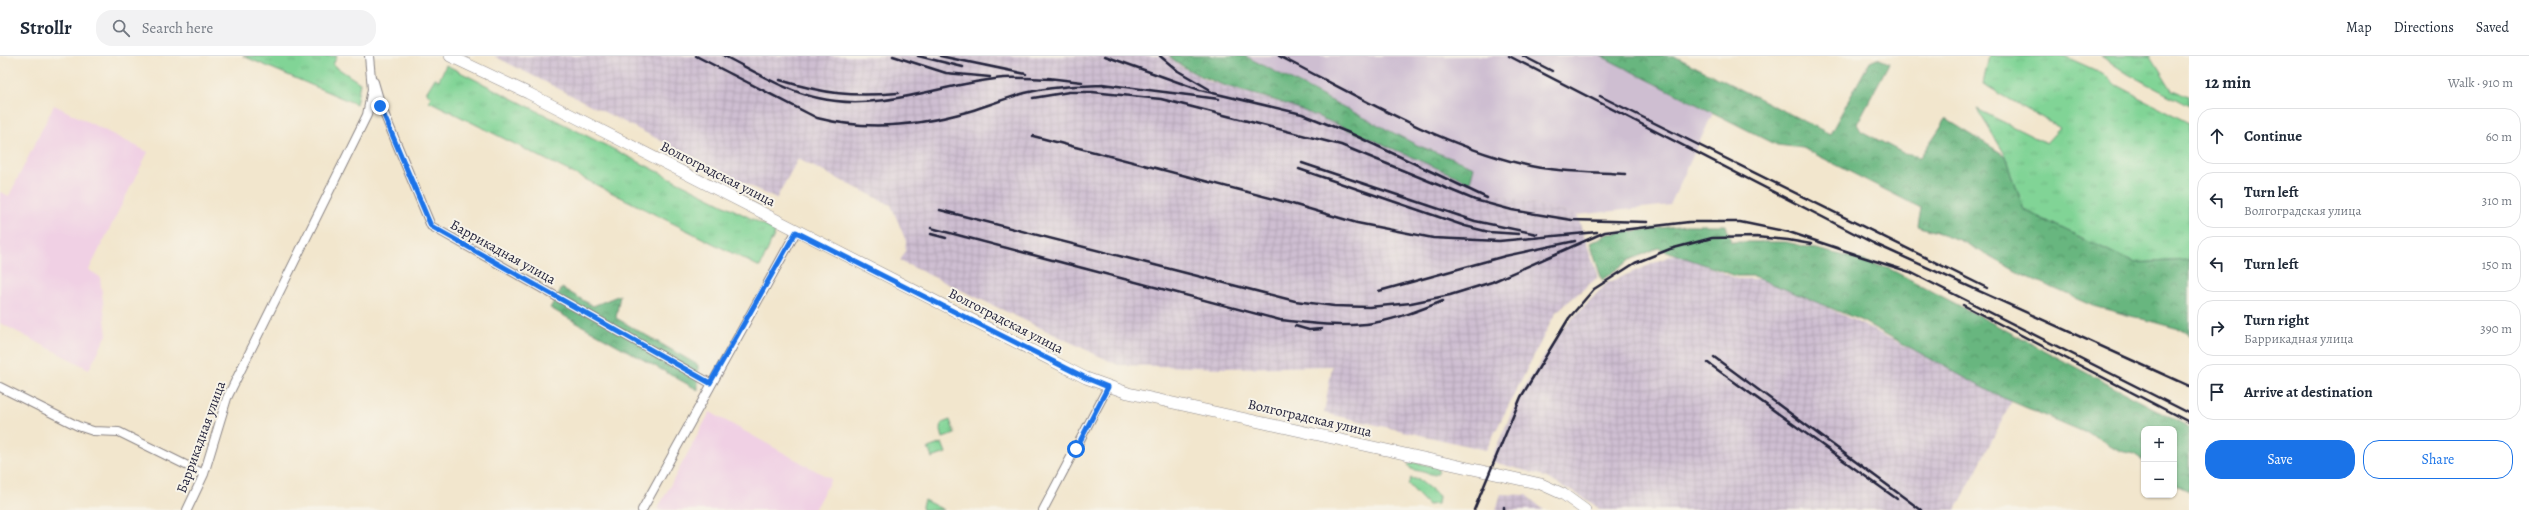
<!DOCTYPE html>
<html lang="en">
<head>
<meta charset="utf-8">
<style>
	body { margin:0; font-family:Alegreya,serif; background:#f2f2f3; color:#1f2937 }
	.controls { position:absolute; right:12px; bottom:12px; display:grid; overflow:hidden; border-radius:8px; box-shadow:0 1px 3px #0004 }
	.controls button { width:36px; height:36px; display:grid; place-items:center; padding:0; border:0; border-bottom:1px solid #e0e1e3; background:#fff; color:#1f2937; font:20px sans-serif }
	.stop { position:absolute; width:12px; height:12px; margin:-9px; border:3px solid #1a73e8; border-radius:50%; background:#fff }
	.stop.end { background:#1a73e8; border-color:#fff; box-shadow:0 1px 4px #0008 }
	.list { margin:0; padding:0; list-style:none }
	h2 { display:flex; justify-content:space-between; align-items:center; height:52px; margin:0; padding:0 16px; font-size:17px }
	h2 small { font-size:13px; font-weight:400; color:#747a83 }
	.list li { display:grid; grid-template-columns:26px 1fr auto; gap:12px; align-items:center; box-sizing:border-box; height:56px; margin:0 8px 8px; padding:0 8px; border:1px solid #e0e1e3; border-radius:16px }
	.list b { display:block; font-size:15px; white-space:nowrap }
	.list p { margin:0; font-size:13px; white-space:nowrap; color:#747a83 }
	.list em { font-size:13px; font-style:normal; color:#747a83 }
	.actions { display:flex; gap:8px; padding:12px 16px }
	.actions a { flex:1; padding:9px 0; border:1px solid #1a73e8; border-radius:16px; text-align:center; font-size:14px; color:#1a73e8 }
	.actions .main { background:#1a73e8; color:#fff }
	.icon { flex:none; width:22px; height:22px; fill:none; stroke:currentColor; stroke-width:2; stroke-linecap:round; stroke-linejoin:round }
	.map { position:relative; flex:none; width:2189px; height:454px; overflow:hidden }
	header { display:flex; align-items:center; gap:24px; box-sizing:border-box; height:56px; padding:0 20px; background:#fff; border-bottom:1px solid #e0e1e3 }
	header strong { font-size:19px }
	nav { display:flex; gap:22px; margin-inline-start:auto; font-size:14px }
	.search { width:280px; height:36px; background:#f2f2f3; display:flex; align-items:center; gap:10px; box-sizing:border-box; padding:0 14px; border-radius:16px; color:#747a83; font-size:15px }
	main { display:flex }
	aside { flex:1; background:#fff }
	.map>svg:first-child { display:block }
	.built { fill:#f0d0e4 }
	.industrial { fill:url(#industrial-grid) }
	.railway { fill:#cebed1 }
	.grass { fill:url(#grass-tufts); stroke:#527b68 }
	.forest { fill:url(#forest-crowns); stroke:#456c5d }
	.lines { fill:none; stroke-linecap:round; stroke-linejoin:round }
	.minor-casing { stroke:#8a8484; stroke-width:10 }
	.secondary-casing { stroke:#8a8484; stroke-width:12 }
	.minor { stroke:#fff; stroke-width:8 }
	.secondary { stroke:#fff; stroke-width:11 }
	.rail { stroke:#22223b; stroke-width:2.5 }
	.route { stroke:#1a73e8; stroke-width:5 }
	.labels { text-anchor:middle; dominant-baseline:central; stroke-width:4; stroke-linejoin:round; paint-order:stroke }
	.street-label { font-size:14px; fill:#22223b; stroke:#f7f3e8 }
</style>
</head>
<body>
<header>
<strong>Strollr</strong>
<div class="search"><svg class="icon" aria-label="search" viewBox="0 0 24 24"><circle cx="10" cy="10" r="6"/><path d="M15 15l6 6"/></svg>Search here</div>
<nav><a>Map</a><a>Directions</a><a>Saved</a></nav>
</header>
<main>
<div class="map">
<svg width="2189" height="454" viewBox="0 0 2189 454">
	<defs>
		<pattern id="industrial-grid" width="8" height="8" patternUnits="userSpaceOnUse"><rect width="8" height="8" fill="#cebed1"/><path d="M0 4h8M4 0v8" fill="none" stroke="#b1a3b4"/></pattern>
		<pattern id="grass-tufts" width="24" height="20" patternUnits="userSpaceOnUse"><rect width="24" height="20" fill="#81d496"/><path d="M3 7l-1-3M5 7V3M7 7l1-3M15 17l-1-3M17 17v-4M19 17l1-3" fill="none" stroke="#6fb682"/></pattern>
		<pattern id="forest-crowns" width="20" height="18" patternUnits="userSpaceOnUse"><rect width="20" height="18" fill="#68b67f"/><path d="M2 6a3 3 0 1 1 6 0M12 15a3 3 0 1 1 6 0" fill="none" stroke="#559469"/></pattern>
	</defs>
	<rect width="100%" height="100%" fill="#f7f3e8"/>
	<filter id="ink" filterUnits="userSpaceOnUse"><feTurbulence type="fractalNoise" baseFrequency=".025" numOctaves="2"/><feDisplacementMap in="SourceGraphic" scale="8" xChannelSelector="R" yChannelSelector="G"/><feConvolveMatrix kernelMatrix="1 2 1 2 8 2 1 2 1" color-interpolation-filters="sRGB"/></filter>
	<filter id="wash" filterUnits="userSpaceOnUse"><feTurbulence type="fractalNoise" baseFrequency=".012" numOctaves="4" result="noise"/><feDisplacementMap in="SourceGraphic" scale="16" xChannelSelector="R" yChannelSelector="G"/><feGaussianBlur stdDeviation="0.9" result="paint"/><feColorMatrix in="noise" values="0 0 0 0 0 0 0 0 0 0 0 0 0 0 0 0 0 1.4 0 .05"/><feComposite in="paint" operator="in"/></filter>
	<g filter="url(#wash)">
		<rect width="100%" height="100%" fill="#f2e6cd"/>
		<path class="built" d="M54 49 148 96 89 214 100 221 107 279 89 313 0 267V136L9 140Z
			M710 356 831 423 814 454H657Z"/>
		<path class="industrial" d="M494 0H1168L1182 11 1208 25 1295 51 1499 138 1577 159 1598 221 1556 256 1486 394 1324 357 1332 310 1227 312 1118 309 900 205 905 196 906 185 891 149 798 103 776 143Z
			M1677 197 1737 223H1759L1782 229 2013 343 1956 454H1601L1586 443 1541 419 1490 405 1521 336 1563 272 1607 227Z
			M1501 438 1526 439 1544 454H1496Z"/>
		<path class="railway" d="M1245 0H1601L1713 57 1670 149 1577 159 1499 138 1470 126 1474 111 1417 89Z"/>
		<path class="grass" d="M243 0H337L333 9 360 27 356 48Z
			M1989 0H2064L2104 18 2116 29 2189 67V204L2134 207 2024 154 2006 100 1977 53 2046 87 2060 72 1983 28Z
			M2101 0H2151L2172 34 2189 40V50L2128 18Z
			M446 9 776 175 760 211 429 45 431 40 426 37 435 22 439 24Z
			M950 364 955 378 943 382 940 371 942 367Z
			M942 387 946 397 932 402 928 392Z
			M1412 406 1436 411 1439 416 1435 419 1411 413 1408 409Z
			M1411 422 1419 424 1439 440 1438 448 1428 449 1408 428Z
			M924 444 944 454H923L922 450Z"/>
		<path class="forest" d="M1169 0H1245L1417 89 1474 111 1470 126C1412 102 1355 75 1297 52 1254 35 1205 31 1169 0Z
			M1601 0H1674L1830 78 1870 5 1877 2 1889 7 1857 68 1861 75 1905 98 1920 101 1946 63 2006 100 2024 154 2134 207 2189 204V279L2179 273 2094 250 2021 218 1960 184 1918 170 1921 152 1803 92 1777 89Z
			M1686 169H1726L1731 186H1786L1854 202 1890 213 2189 371V435L2174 428V373H2144V405L2134 398 2120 395 2096 381 1994 338 1862 265 1753 220H1736L1658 192 1630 204 1602 224 1590 187 1608 178Z
			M562 232 593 250 620 239 616 262 698 309V334L550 252Z"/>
	</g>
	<g filter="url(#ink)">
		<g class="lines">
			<g class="minor-casing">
				<path id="minor" d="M374 26 381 50 431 170 710 327
					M0 331 78 370 93 375 119 376 204 418
					M187 454 204 418 227 342 367 59 372 33 369 0
					M642 454 796 176
					M1043 454 1108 331"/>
			</g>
			<g class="secondary-casing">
				<path id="secondary" d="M450 0 528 37 1086 322 1128 337 1541 428 1563 438 1585 454"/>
			</g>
			<use href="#minor" class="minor"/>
			<use href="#secondary" class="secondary"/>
			<path class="rail" d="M696 0 817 62C867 75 922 69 970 55 989 49 1007 42 1025 37 1052 30 1081 30 1107 29
				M724 0C754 15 785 35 818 42 881 57 942 27 1004 22 1020 21 1036 23 1052 23
				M893 0 946 17 990 21
				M918 0 963 11
				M940 0 1026 18
				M1105 0 1200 34 1302 58 1352 78 1487 142
				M1160 0 1178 15 1209 33
				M1279 0C1357 40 1436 87 1522 108 1552 116 1593 116 1625 118
				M1509 0 1873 187 2189 330
				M1523 0 1552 15
				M1048 22 1082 26
				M780 24C825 38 852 41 898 37
				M1102 28 1219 43
				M1600 40 1987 232
				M1033 42 1069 36H1092L1161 43 1341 89 1475 144 1512 154 1572 164 1647 166
				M1033 80 1282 145 1357 167 1433 182 1499 185 1597 176
				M1302 107 1475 165 1537 178H1535
				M1299 113 1465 170 1489 176 1519 178
				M940 154 1295 245 1334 250 1369 251 1411 247 1450 239 1492 226 1605 176 1689 166H1740L1789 176 1855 198
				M931 172 1280 264C1310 267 1343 272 1373 267 1397 263 1420 254 1443 245
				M931 178 946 182
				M1850 197 1910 216 2189 357
				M1379 235 1505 200 1575 185
				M1963 249 2189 366
				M1295 270 1309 274 1322 273
				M1714 301 1921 454
				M1708 307 1897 443
				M1474 454 1521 341 1569 262 1594 233 1635 207 1670 193 1712 182 1756 181 1788 184 1811 188
				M1504 454V451"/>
		</g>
	</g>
	<g class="lines" filter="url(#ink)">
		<path class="route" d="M380 50 431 170 710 327 796 176 1086 322 1108 331 1076 393"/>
	</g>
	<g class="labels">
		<g class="street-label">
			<text transform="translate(718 118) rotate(27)">Волгоградская улица</text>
			<text transform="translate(503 196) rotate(29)">Баррикадная улица</text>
			<text transform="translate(1006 265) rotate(27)">Волгоградская улица</text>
			<text transform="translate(1310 362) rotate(13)">Волгоградская улица</text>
			<text transform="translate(201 381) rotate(-70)">Баррикадная улица</text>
		</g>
	</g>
</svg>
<div class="controls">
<button>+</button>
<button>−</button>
</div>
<div class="stop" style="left:1076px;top:393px"></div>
<div class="stop end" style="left:380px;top:50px"></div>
</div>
<aside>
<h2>12 min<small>Walk · 910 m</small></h2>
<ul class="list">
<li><svg class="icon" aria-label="ahead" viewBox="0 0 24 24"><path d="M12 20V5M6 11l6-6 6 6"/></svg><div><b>Continue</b></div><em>60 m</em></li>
<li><svg class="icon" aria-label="left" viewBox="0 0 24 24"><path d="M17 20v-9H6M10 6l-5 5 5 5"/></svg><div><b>Turn left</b><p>Волгоградская улица</p></div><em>310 m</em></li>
<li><svg class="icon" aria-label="left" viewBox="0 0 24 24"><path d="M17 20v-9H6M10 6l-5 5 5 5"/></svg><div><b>Turn left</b></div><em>150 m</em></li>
<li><svg class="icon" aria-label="right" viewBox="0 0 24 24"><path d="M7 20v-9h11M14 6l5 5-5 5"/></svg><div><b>Turn right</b><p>Баррикадная улица</p></div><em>390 m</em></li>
<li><svg class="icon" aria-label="arrive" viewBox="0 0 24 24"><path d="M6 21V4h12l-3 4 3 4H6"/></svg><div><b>Arrive at destination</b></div></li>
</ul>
<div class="actions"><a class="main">Save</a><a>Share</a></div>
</aside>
</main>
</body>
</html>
